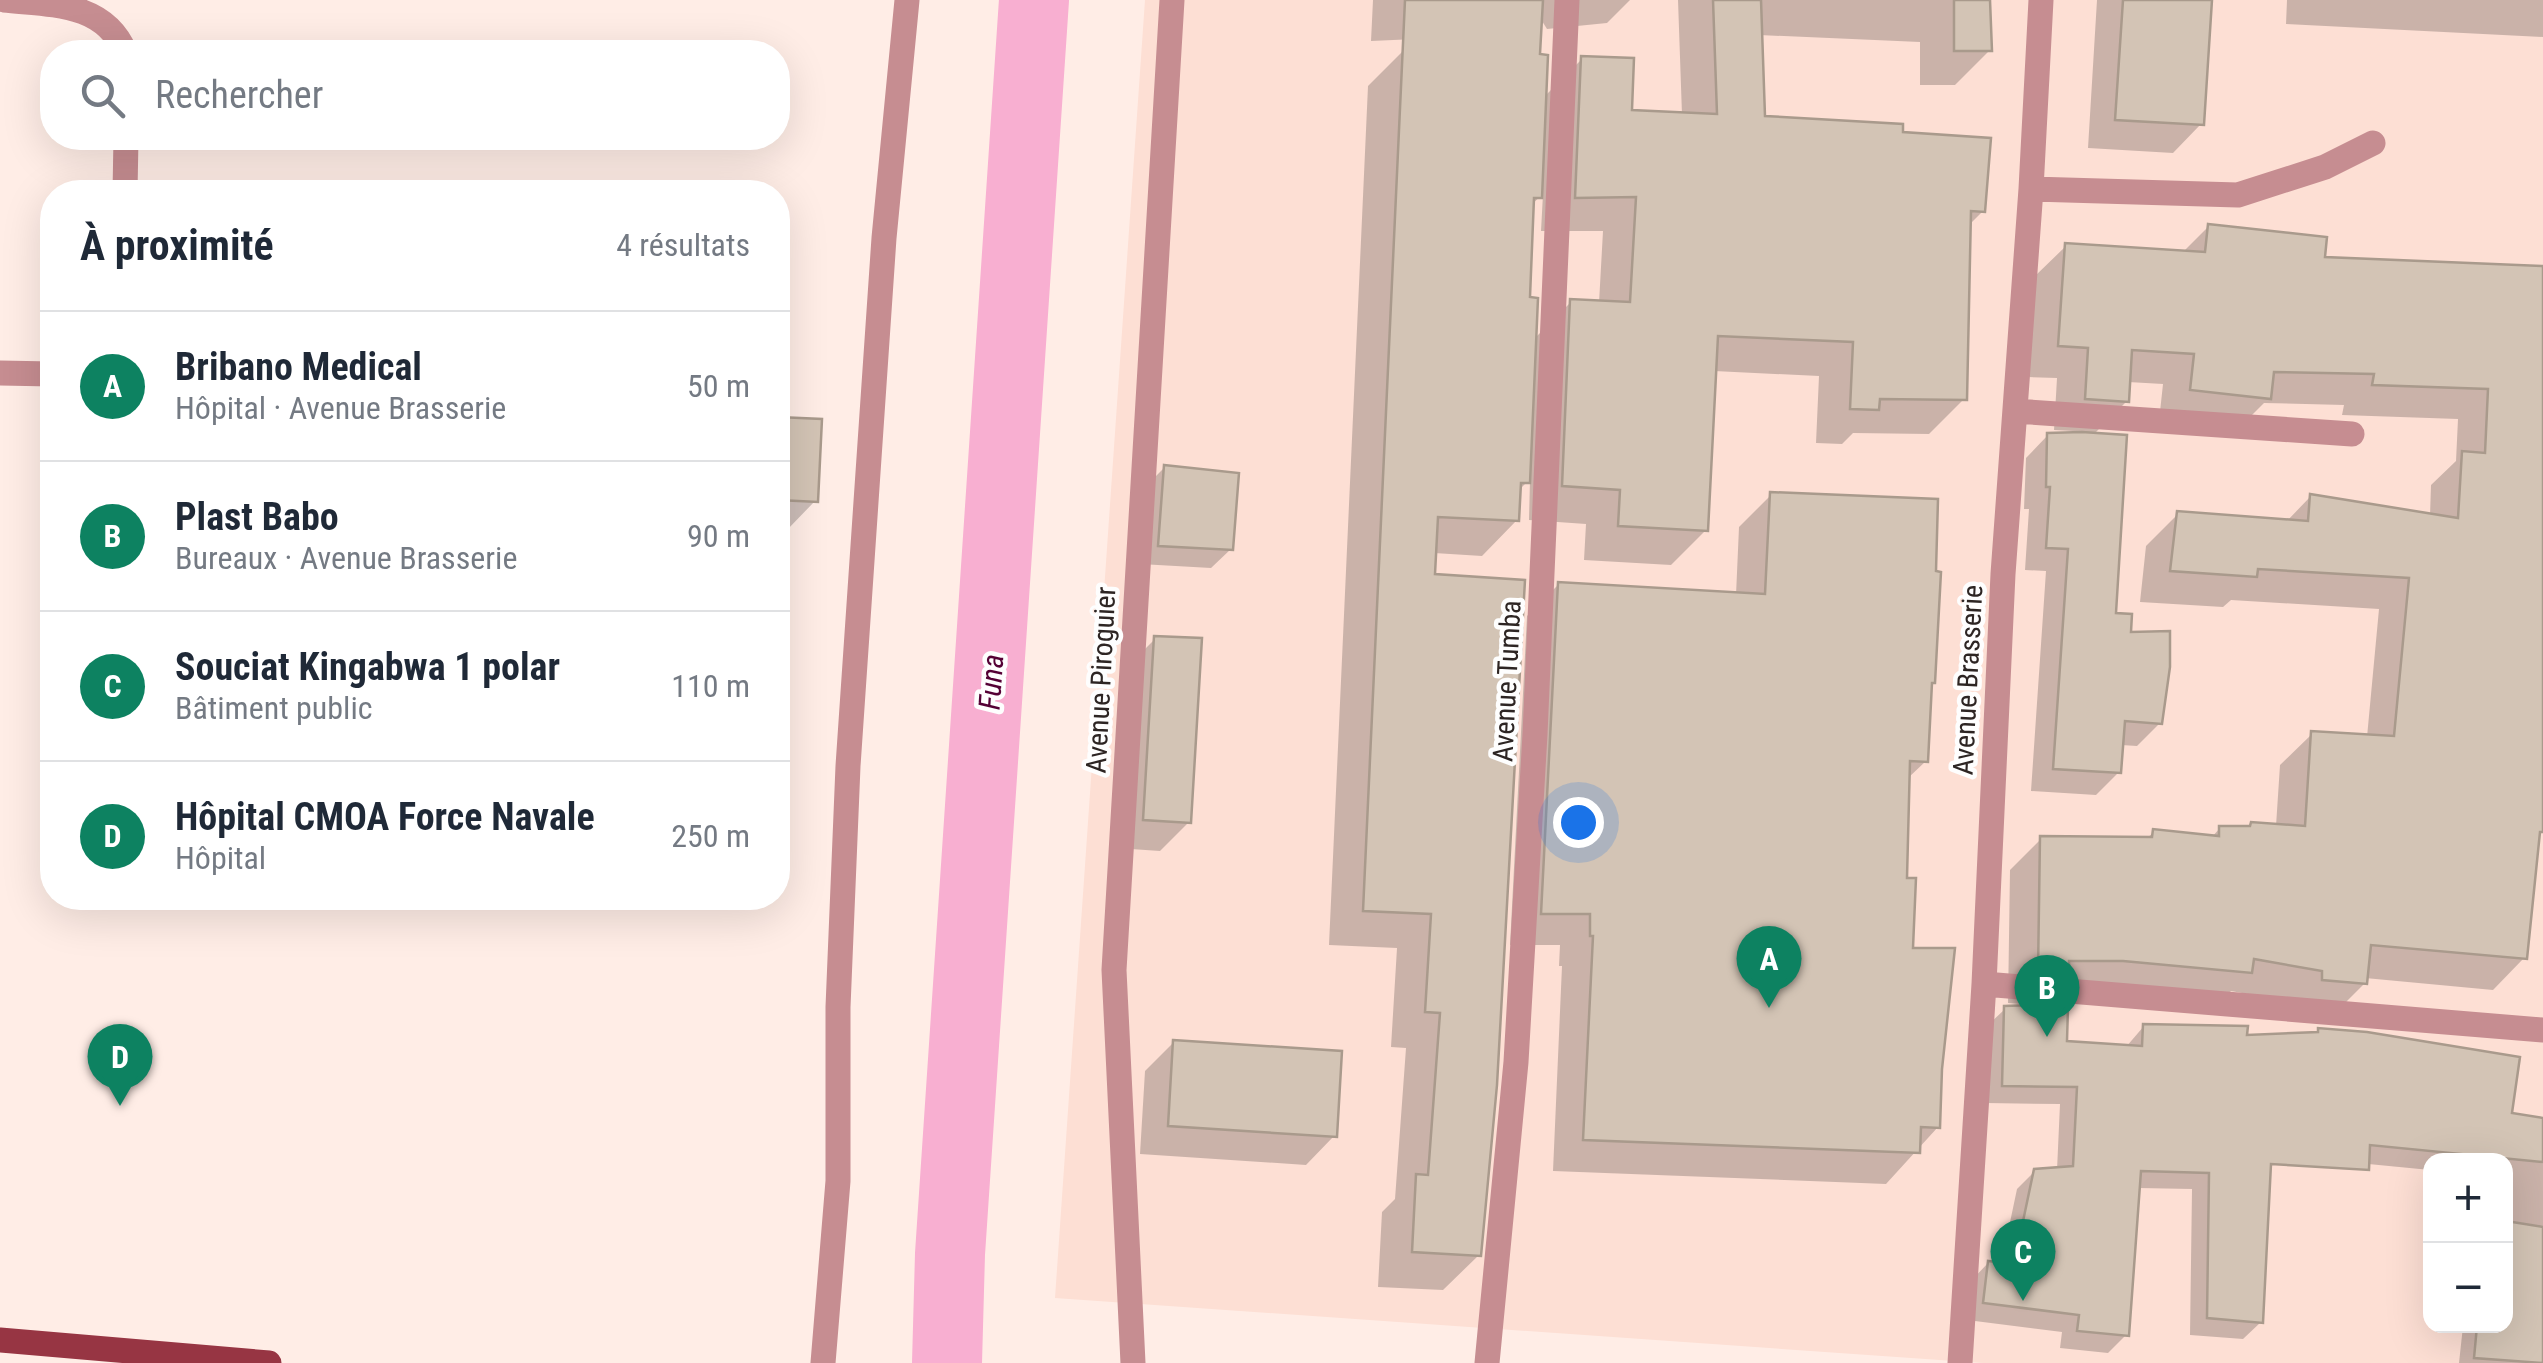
<!DOCTYPE html>
<html lang="fr">
<head>
<meta charset="utf-8">
<style>
	body { margin:0; font-family:"Roboto Condensed",sans-serif; background:#f2f2f3; color:#1f2937 }
	.controls { position:absolute; right:30px; bottom:30px; display:grid; overflow:hidden; border-radius:20px; box-shadow:0 10px 40px #0002 }
	.controls button { width:90px; height:90px; display:grid; place-items:center; padding:0; border:0; border-bottom:2px solid #e0e1e3; background:#fff; color:#1f2937; font:50px sans-serif }
	.you { position:absolute; left:1578px; top:822px; width:35px; height:35px; margin:-25px; border:8px solid #fff; border-radius:50%; background:#1a73e8; box-shadow:0 0 0 15px #1a73e833 }
	.badge { display:grid; place-items:center; width:65px; height:65px; border-radius:50%; background:#0d8261; color:#fff; font-size:32px; font-weight:700 }
	.pin { position:absolute; translate:-50% -82px; filter:drop-shadow(0 2px 5px #0008) }
	.pin::after { content:''; position:absolute; top:52px; width:35px; height:30px; background:inherit; clip-path:polygon(0 0,100% 0,50% 100%) }
	.list { margin:0; padding:0; list-style:none }
	h2 { display:flex; justify-content:space-between; align-items:center; height:130px; margin:0; padding:0 40px; font-size:42px }
	h2 small { font-size:32px; font-weight:400; color:#747a83 }
	.list li { display:grid; grid-template-columns:65px 1fr auto; gap:30px; align-items:center; box-sizing:border-box; height:150px; padding:0 40px; border-top:2px solid #e0e1e3 }
	.list b { display:block; font-size:38px; white-space:nowrap }
	.list p { margin:0; font-size:32px; white-space:nowrap; color:#747a83 }
	.list em { font-size:32px; font-style:normal; color:#747a83 }
	.icon { flex:none; width:55px; height:55px; fill:none; stroke:currentColor; stroke-width:2; stroke-linecap:round; stroke-linejoin:round }
	.map { position:relative; flex:none; width:2543px; height:1363px; overflow:hidden }
	.search { position:absolute; background:#fff; box-shadow:0 10px 40px #0002; left:40px; top:40px; width:750px; height:110px; display:flex; align-items:center; gap:25px; box-sizing:border-box; padding:0 35px; border-radius:40px; color:#747a83; font-size:38px }
	.panel { position:absolute; background:#fff; box-shadow:0 10px 40px #0002; left:40px; top:180px; width:750px; height:730px; border-radius:40px }
	.map>svg:first-child { display:block }
	.built { fill:#fddfd4; fill-rule:evenodd }
	.shadow { fill:#0003; fill-rule:evenodd }
	.lines { fill:none; stroke-linecap:round; stroke-linejoin:round }
	.river { stroke:#f8afd1; stroke-width:70 }
	.building { fill:#d3c4b5; stroke:#a99a8c; stroke-width:2.5 }
	.minor { stroke:#c68d91; stroke-width:25 }
	.major { stroke:#973543; stroke-width:25 }
	.labels { text-anchor:middle; dominant-baseline:central; stroke-width:9; stroke-linejoin:round; paint-order:stroke }
	.street-label { font-size:28px; fill:#2d2523; stroke:#fefefe }
	.water-label { font-size:30px; font-style:italic; fill:#540035; stroke:#fefefe }
</style>
</head>
<body>
<div class="map">
<svg width="2543" height="1363" viewBox="0 0 2543 1363">
	<rect width="100%" height="100%" fill="#ffede6"/>
	<path class="built" d="M1145 0H2543V1363H1983L1055 1298ZM2430 1160H2506V1326H2430Z"/>
	<path class="shadow" d="M1373 0H1630L1607 23 1547 29 1542 21 1531 17 1506 35 1371 41Z
		M1678 0H1988L1990 50 1955 85H1920V42L1759 35 1762 119 1900 134 1983 211 1968 226 1964 399 1929 434 1853 433 1842 444 1816 443 1819 376 1714 371 1706 530 1671 565 1584 560 1586 524 1529 520 1530 479 1518 491 1517 520 1482 556 1434 553 1432 577 1479 1255 1443 1290 1378 1287 1382 1212 1395 1199 1406 1048 1391 1047 1397 948 1329 945 1368 86 1403 51 1544 97 1582 59 1629 112 1682 115ZM1543 194 1541 231H1603L1599 303 1571 302 1533 340 1527 300 1531 205Z
		M2097 0H2209L2201 124 2173 153 2088 148Z
		M2287 0H2543V37L2286 24Z
		M2209 226 2322 259 2543 268V775L2524 958 2493 990 2365 978V983L2333 1015 2292 1002 2231 991 2218 1004 2049 991 2032 1008V1005L2008 1003 2010 870 2041 839H2146L2154 832 2211 838 2220 828 2276 826 2280 765 2312 734 2367 737 2379 609 2231 600 2223 607 2140 602 2146 546 2178 514 2286 522 2310 497 2430 516 2431 485 2456 461 2458 419 2342 415 2344 405 2264 403 2237 430 2159 421 2163 384 2128 382 2127 401 2092 436 2113 615 2128 634 2160 723 2137 746 2121 745 2119 772 2096 795 2031 791 2046 571 2025 570 2029 509H2024L2026 458 2048 435 2073 436V431L2054 430 2057 378 2028 377 2034 277 2066 246 2182 253Z
		M778 419 819 421 815 501 787 530 778 529Z
		M1165 467 1231 549 1211 568 1140 564 1146 486Z
		M1771 495 1933 682 1930 685 1926 761 1907 779 1904 880 1910 950 1940 1069 1938 1127 1886 1184 1553 1171 1562 966H1559L1560 945H1510L1527 616 1559 584 1736 595 1739 527Z
		M1155 639 1189 822 1160 851 1116 848 1126 668Z
		M2005 1009 2065 1043 2126 1047 2144 1026 2245 1037 2315 1034 2319 1030 2509 1115 2543 1121V1335L2540 1363H2459L2463 1326H2506L2509 1177H2506V1160H2430V1170L2264 1154 2261 1322 2243 1339 2190 1335 2192 1189 2138 1188 2126 1335 2108 1353 2060 1348 2062 1332 1967 1320 1971 1281 1988 1263 2001 1265 2017 1189 2035 1171 2057 1170 2060 1104 1985 1103 1987 1026Z
		M1174 1042 1334 1136 1306 1165 1140 1154 1145 1071Z"/>
	<g class="lines">
		<path class="river" d="M947 1363 950 1254 1034 0"/>
	</g>
	<path class="building" d="M1405 0H1543L1540 54 1548 55 1542 198H1534L1530 297 1538 298 1530 483H1521L1519 521 1438 517 1435 574 1525 580 1497 1085 1481 1256 1412 1252 1416 1174 1428 1175 1440 1013 1425 1012 1431 914 1363 911Z
		M1713 0H1761L1765 116 1903 124V132L1991 138 1985 212 1971 211 1967 400 1880 399 1879 410 1850 409 1853 342 1718 336 1708 531 1618 526 1620 490 1562 486 1570 299 1630 302 1636 197 1575 198 1581 56 1634 58 1632 110 1717 114Z
		M1954 0H1990L1992 51H1954Z
		M2123 0H2212L2204 125 2115 120Z
		M2208 224 2327 237 2325 257 2543 266V832H2540L2527 959 2371 945 2367 984 2322 980V971L2254 959 2252 973 2123 961H2069V975L2038 972 2040 836 2152 837 2153 829 2219 836V826H2250L2251 822 2305 826 2311 731 2394 736 2409 578 2258 569 2257 577 2170 571 2177 511 2308 521 2310 494 2458 518 2462 451 2485 453 2488 389 2372 385 2374 374 2274 372 2271 399 2190 390 2194 354 2132 350 2129 402 2085 399 2088 348 2058 346 2065 243 2205 252Z
		M778 417 822 419 818 502 778 500Z
		M2082 432 2127 435 2116 613 2132 614 2131 632 2170 631V667L2162 724 2125 721 2121 773 2053 769 2068 549 2046 548 2050 487H2046L2047 433Z
		M1164 465 1239 473 1233 550 1158 546Z
		M1770 492 1938 499 1936 571 1941 572 1935 683H1932L1928 762 1910 761 1907 878H1916L1913 948H1955L1942 1069 1940 1128 1921 1127 1920 1153 1583 1140 1593 936H1590V914H1541L1558 582 1765 594Z
		M1154 636 1202 638 1191 823 1143 820Z
		M2038 1005 2068 1007 2067 1041 2142 1046 2143 1024 2248 1026 2247 1035 2318 1032V1028L2367 1032 2520 1057 2512 1113 2543 1118V1162L2370 1145 2369 1170 2271 1164 2263 1323 2207 1318 2209 1173 2141 1171 2129 1336 2077 1331 2079 1315 1983 1303 1988 1261 2014 1264 2034 1169 2073 1166 2077 1087 2002 1086 2004 1006Z
		M1173 1040 1342 1051 1337 1137 1168 1126Z
		M2506 1221 2543 1227V1363L2474 1358 2477 1326H2506Z"/>
	<g class="lines">
		<path class="minor" d="M4 0C51 5 104 2 125 52
			M2031 189 2238 195 2325 167 2373 143
			M125 192 126 138
			M0 373 52 374
			M2015 411 2352 434
			M1984 984 2543 1030
			M823 1363 838 1181V1007L848 766 884 238 907 0
			M1133 1363 1114 970 1172 0
			M1487 1363 1516 1062 1535 734 1567 0
			M1960 1363 1984 984 2003 574 2031 189 2041 0"/>
		<path class="major" d="M0 1340 269 1363"/>
	</g>
	<g class="labels">
		<g class="street-label">
			<text transform="translate(1101 680) rotate(-87)">Avenue Piroguier</text>
			<text transform="translate(1968 680) rotate(-87)">Avenue Brasserie</text>
			<text transform="translate(1507 681) rotate(-87)">Avenue Tumba</text>
		</g>
		<g class="water-label">
			<text transform="translate(991 682) rotate(-86)">Funa</text>
		</g>
	</g>
</svg>
<div class="controls">
<button>+</button>
<button>−</button>
</div>
<div class="you"></div>
<div class="pin badge" style="left:1769px;top:1008px">A</div>
<div class="pin badge" style="left:2047px;top:1037px">B</div>
<div class="pin badge" style="left:2023px;top:1301px">C</div>
<div class="pin badge" style="left:120px;top:1106px">D</div>
<div class="search"><svg class="icon" aria-label="search" viewBox="0 0 24 24"><circle cx="10" cy="10" r="6"/><path d="M15 15l6 6"/></svg>Rechercher</div>
<section class="panel">
<h2>À proximité<small>4 résultats</small></h2>
<ul class="list">
<li><span class="badge">A</span><div><b>Bribano Medical</b><p>Hôpital · Avenue Brasserie</p></div><em>50 m</em></li>
<li><span class="badge">B</span><div><b>Plast Babo</b><p>Bureaux · Avenue Brasserie</p></div><em>90 m</em></li>
<li><span class="badge">C</span><div><b>Souciat Kingabwa 1 polar</b><p>Bâtiment public</p></div><em>110 m</em></li>
<li><span class="badge">D</span><div><b>Hôpital CMOA Force Navale</b><p>Hôpital</p></div><em>250 m</em></li>
</ul>
</section>
</div>
</body>
</html>
